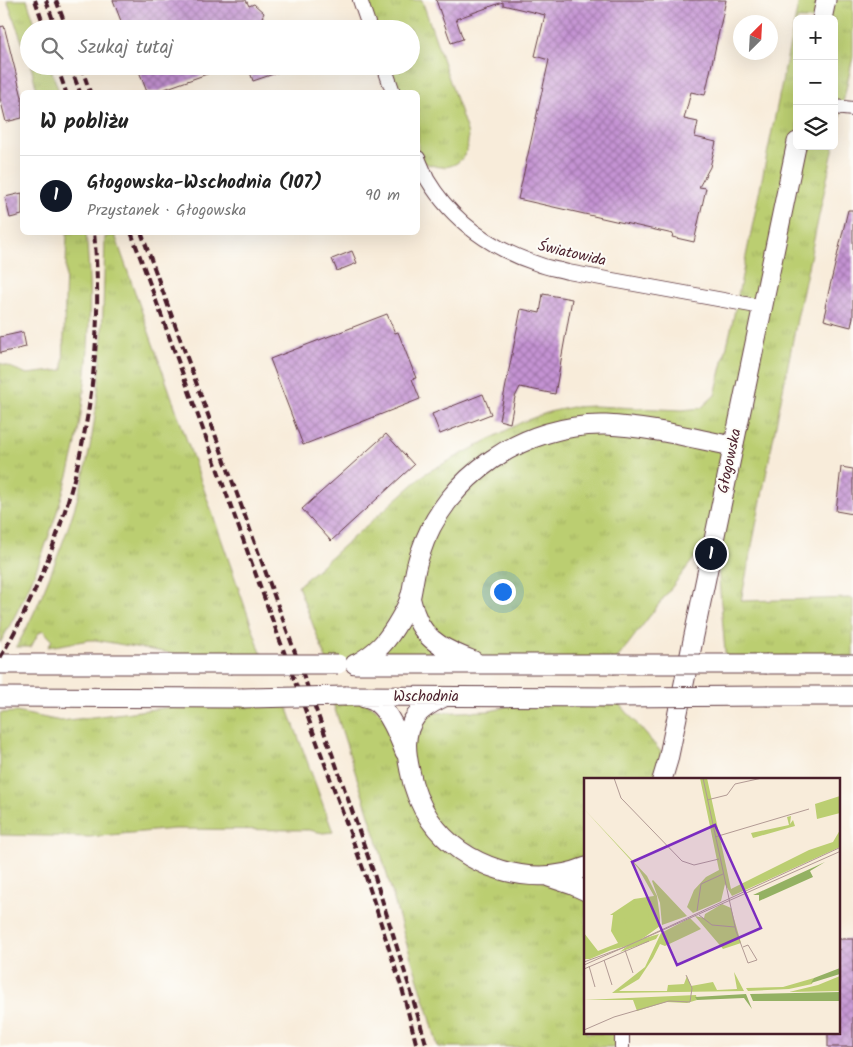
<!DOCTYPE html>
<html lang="pl">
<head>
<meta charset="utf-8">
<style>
	body { margin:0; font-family:Kalam,sans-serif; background:#f6f6f6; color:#222 }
	.controls { position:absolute; right:15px; top:15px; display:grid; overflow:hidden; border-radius:8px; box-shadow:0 5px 20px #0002 }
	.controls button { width:45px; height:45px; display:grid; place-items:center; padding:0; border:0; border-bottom:1px solid #e0e0e0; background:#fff; color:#222; font:25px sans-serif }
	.compass { position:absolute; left:733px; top:15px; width:45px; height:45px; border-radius:50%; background:#fff; box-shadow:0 5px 20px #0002; rotate:24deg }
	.you { position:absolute; left:502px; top:591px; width:18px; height:18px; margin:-12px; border:4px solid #fff; border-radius:50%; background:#1a73e8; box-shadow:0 0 0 8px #1a73e833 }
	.badge { display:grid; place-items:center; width:32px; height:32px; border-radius:50%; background:#111827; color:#fff; font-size:16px; font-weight:700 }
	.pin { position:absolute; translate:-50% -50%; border:2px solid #fff; box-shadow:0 1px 5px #0006 }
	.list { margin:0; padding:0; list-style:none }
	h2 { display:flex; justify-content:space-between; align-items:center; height:65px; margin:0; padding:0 20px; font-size:21px }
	h2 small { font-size:16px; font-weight:400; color:#767676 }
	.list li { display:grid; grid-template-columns:32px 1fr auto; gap:15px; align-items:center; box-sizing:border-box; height:80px; padding:0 20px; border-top:1px solid #e0e0e0 }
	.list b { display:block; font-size:19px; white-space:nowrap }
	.list p { margin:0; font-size:16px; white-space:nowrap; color:#767676 }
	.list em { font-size:16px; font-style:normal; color:#767676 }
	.icon { flex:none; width:28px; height:28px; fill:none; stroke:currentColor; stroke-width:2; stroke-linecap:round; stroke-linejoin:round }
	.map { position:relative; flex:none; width:853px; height:1047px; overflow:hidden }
	.search { position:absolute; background:#fff; box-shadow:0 5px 20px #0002; left:20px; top:20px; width:400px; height:55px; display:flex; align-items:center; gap:12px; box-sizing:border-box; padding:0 18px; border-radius:28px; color:#767676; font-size:19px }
	.panel { position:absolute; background:#fff; box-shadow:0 5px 20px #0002; left:20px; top:90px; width:400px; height:145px; border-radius:8px }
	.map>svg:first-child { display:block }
	.grass { fill:url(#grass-tufts); stroke:#82764e }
	.building { fill:url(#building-cross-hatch) }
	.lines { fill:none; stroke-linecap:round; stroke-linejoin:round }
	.street-casing { stroke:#643e45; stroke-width:16 }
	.secondary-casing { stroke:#643e45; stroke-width:21 }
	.street { stroke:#fff; stroke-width:14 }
	.secondary { stroke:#fff; stroke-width:19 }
	.rail { stroke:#4a1f2b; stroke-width:4; stroke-dasharray:8 4; stroke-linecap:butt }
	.secondary-bridge-casing { stroke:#643e45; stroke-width:21; stroke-linecap:butt }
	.secondary-bridge { stroke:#fff; stroke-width:19 }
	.labels { text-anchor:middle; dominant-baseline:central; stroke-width:4; stroke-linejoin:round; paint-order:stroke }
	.street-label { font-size:15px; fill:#4a1f2b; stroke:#fdfcf7 }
	.inset-road { fill:none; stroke:#b29a94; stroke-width:1 }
	.view { fill:#7b2cbf; fill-opacity:0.15; stroke:#7b2cbf; stroke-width:2.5 }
	.inset-edge { fill:none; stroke:#4a1f2b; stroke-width:2.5 }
</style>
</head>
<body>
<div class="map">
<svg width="853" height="1047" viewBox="0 0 853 1047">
	<defs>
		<pattern id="grass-tufts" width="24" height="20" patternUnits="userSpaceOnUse" patternTransform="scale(1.25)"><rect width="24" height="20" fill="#bbce71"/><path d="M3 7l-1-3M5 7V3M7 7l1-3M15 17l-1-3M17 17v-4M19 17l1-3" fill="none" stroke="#a2b062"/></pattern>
		<pattern id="building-cross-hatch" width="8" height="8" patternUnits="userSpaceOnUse" patternTransform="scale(1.25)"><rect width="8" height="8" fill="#c493d3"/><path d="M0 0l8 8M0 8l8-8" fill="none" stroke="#a177ab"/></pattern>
	</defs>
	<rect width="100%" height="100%" fill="#fdfcf7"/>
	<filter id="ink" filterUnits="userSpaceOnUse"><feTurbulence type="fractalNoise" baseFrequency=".02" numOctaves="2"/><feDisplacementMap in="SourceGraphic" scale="10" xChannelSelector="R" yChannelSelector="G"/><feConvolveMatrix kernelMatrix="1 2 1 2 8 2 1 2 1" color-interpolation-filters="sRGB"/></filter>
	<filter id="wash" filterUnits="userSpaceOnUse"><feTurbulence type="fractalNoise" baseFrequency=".0096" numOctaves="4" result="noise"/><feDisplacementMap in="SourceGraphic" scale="20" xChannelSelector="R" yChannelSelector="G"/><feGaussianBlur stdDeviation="1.12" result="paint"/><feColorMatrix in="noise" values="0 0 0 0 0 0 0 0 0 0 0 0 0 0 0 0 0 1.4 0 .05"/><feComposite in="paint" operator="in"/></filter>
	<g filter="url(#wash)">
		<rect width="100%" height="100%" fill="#f8ecda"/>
		<path class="grass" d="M7 0H27L37 29H29V61Z
			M360 0H422L467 131C471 149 463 167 442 167 434 167 426 163 419 161L418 158V92H393L384 66H411V29H370Z
			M799 0H853V57L834 144V19H797V146H834L798 314 741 601 853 598V664H726L715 531 613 664H328L298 586 426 473 522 422 549 412 572 407 594 406 682 410 701 408 715 395 731 329Z
			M31 66H50L59 92H37Z
			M67 233H86C93 305 89 377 75 448 70 472 62 495 55 518 41 561 23 604 0 643V363L27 374 63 370Z
			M115 235 265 664H230L96 640H89L48 647 52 640 43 630 38 634 31 647H16C31 622 43 593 54 565 69 528 81 491 89 452 103 382 103 309 105 237Z
			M331 697H359L410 734 429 713 489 711 499 709 520 700 614 697 668 760 665 779 586 780V1033H622V1047H438L429 1014 406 942 378 843Z
			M242 698H284L333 832 323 833 309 830 174 829 89 837 0 835V713L16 712 61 721Z"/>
		<g id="blocks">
			<path class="building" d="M113 0H246L249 6 254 4 264 13 262 17 264 18 260 29H124Z
				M436 0H726L705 95 691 92 684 119 698 122 695 137 716 142 710 167 699 187 706 188 694 242 672 237 673 234 518 199 549 60 535 56 545 15 503 5V2L456 19 463 39 451 43Z
				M4 26 22 97V118L6 122 0 98V27Z
				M137 66H224V68L156 92H147Z
				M248 66H290L291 68 253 81Z
				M22 193V215L10 218 5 197Z
				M848 210H853V317L851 327 824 320 827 308 825 307Z
				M352 251 357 263 337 271 332 259Z
				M543 294 572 299 555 394 520 387 515 397 510 423 499 420 521 309 540 313Z
				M387 314 395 333 398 332 416 378 412 379 420 399 303 445 270 359Z
				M23 332 26 347 0 353V337Z
				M483 394 491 414 440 434 432 414Z
				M386 434 414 465 331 541 302 509Z
				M841 467 853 469V514L836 511Z
				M839 939H853V1047H828V1033H839Z"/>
		</g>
	</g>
	<g filter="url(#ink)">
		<use href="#blocks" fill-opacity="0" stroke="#643e45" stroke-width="1"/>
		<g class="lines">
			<g class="street-casing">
				<path id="street" d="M360 0 370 29
					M384 66 393 92
					M834 107 853 109
					M418 158C421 165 424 172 427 179 452 221 492 249 538 264 547 268 558 269 568 272L762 307
					M622 1033V1047"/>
			</g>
			<g class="secondary-casing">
				<path id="secondary" d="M822 19 826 0
					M410 597C412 603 413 610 416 616 425 642 450 652 474 661
					M0 664H230
					M355 664H613
					M356 664C378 652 388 640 400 619 404 612 409 603 411 595 414 581 415 567 420 554 445 476 525 423 606 425 649 427 691 438 733 446
					M767 664H853
					M346 696 614 697
					M768 696H853
					M0 697 242 698
					M362 697C367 699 373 700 377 703 390 713 399 737 405 752
					M444 697C434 702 423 707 416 716 403 733 406 752 410 771 413 788 420 805 430 820 463 868 531 889 586 867
					M662 780 668 760 797 142
					M549 877 573 885 586 891"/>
			</g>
			<use href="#street" class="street"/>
			<use href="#secondary" class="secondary"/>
			<path class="rail" d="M35 0 45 29
				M46 0 56 29
				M56 0 67 29
				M57 66 66 92
				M70 66 80 92
				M81 66 90 92
				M131 232 365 874 403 992 417 1047
				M141 232 334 759 373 871 410 989 427 1047
				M0 658C75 530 108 380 94 232"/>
			<g class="secondary-bridge-casing">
				<path id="secondary-bridge" d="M230 664H338
					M613 664H767
					M614 697 768 696
					M242 698 346 696"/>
			</g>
			<use href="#secondary-bridge" class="secondary-bridge"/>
		</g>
	</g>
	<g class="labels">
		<g class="street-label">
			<text transform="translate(572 254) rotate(13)">Światowida</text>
			<text transform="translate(730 461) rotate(-78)">Głogowska</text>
			<text x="426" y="697">Wschodnia</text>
		</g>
	</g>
	<g transform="translate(584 778)">
		<rect width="256" height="256" fill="#f8ecda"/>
		<path d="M116 0H123L147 111 225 72 249 64 256 52V69L148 118 141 106 137 123 109 135 103 129 110 112 122 99 135 92ZM256 18V35L233 41 231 26ZM0 31 63 98 73 118 76 140V148L58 161 75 156 72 161 36 174 43 168 27 172 6 181H0V155L14 173 34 165 27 153 29 137H26L50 121 70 118 54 90ZM207 38 206 46 209 42 211 48 169 60 167 55 205 47 203 39ZM68 103 69 102 103 138 78 147 76 125ZM138 126 147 130 157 165 139 171 111 138 120 140 121 136ZM106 140 117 151 81 168 76 166 69 180 55 201 35 213H83L84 207 100 206 103 198 107 208 129 204 133 212 153 211 150 194 160 213 28 215 61 189 77 155ZM256 198V213L205 214 234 207ZM230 200 228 206 205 211 164 213 162 210 199 209ZM112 217 113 222 103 225 82 224 53 233 49 222H0Z" fill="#bbce71"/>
		<path d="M241 84 226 93 229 99 175 123V117H169ZM256 190V196L227 205 230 200ZM256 214V223H169L166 216ZM162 216 168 231 160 220 113 222 111 219Z" fill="#94b163"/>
		<path d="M57 125 67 128 68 139 56 156 45 160 37 154V145L50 128ZM57 128 64 132 65 140 54 153 45 155 41 144Z" fill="#bbce71" fill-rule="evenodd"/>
		<path class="inset-road" d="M30 0 37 20 98 83 110 87 135 81M119 0 152 153 164 185 173 182 164 167 159 169M123 22 143 17 151 6 178 0M131 59 225 31M113 133 117 106 139 96M115 137 128 147 151 149M60 160 257 69M41 172 49 195M20 182 28 207M0 184 41 169M0 187 257 73M5 188 11 209M0 191 65 163M0 252 30 239 85 223 106 224 108 210 102 197"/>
		<path class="view" d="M131 47 177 150 93 187 48 84Z"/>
		<rect width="256" height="256" class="inset-edge"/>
	</g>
</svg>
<div class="controls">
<button>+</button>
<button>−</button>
<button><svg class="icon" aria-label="layers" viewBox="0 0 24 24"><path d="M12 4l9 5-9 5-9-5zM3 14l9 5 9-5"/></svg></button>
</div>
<svg class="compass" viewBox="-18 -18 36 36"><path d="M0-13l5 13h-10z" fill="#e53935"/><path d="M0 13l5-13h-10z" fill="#767676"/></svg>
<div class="you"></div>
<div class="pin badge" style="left:711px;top:554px">1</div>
<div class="search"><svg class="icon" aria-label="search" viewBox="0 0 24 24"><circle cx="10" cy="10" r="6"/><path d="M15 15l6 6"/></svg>Szukaj tutaj</div>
<section class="panel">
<h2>W pobliżu<small></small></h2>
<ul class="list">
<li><span class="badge">1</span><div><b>Głogowska-Wschodnia (107)</b><p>Przystanek · Głogowska</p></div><em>90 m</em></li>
</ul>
</section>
</div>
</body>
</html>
